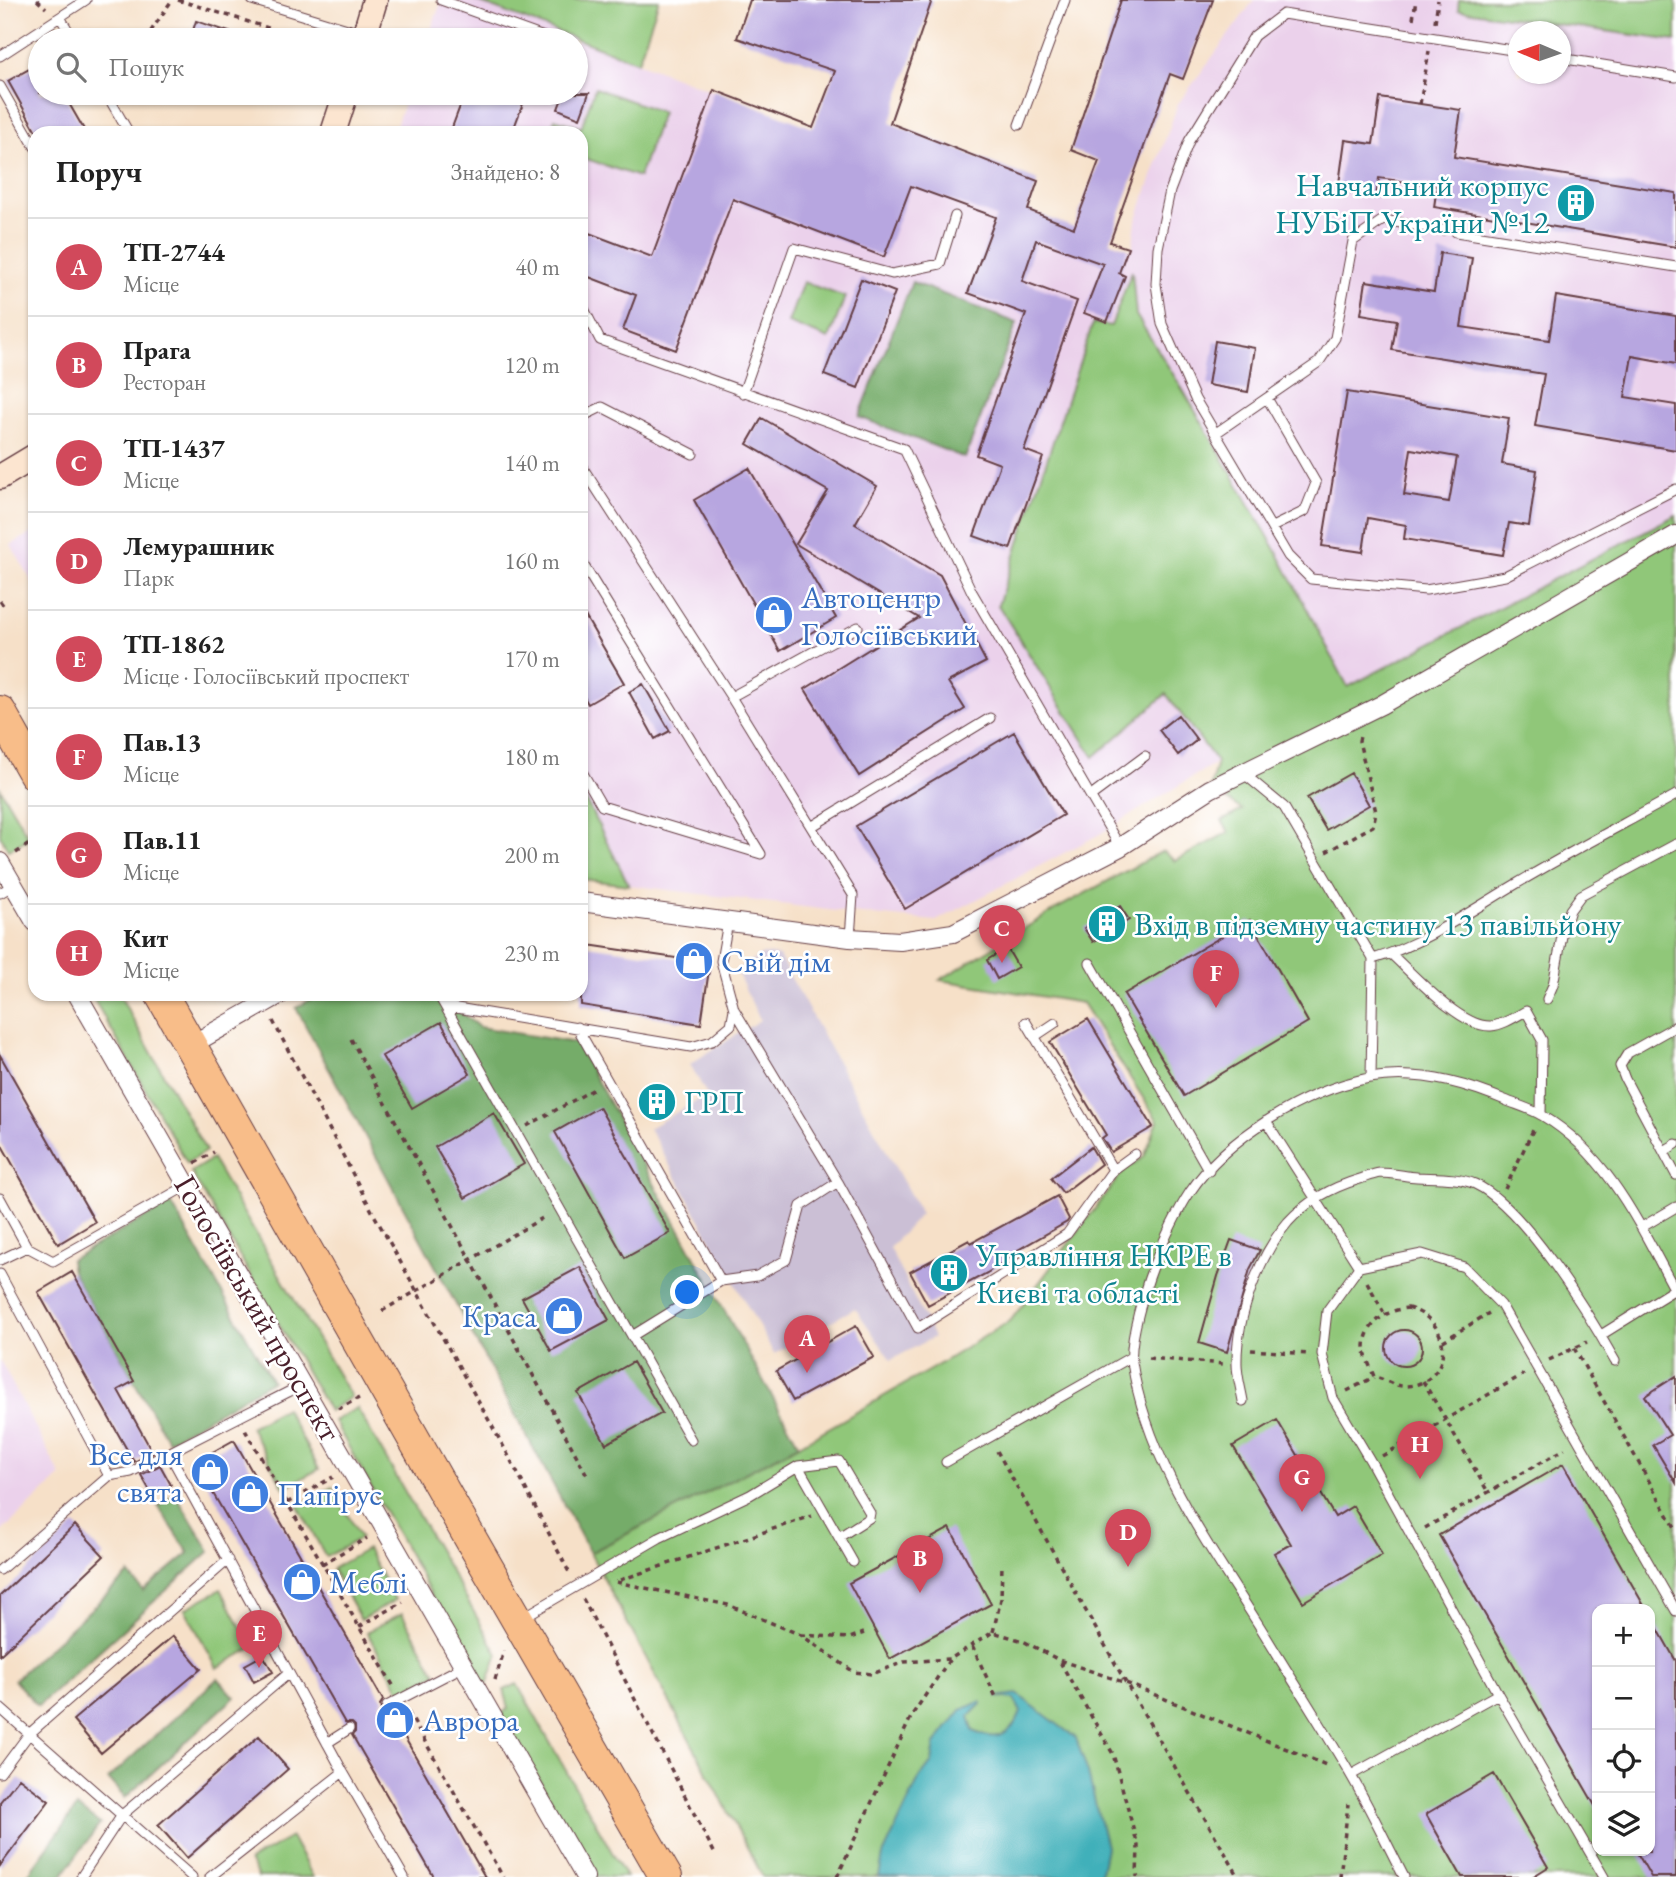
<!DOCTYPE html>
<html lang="uk">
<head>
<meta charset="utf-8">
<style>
	body { margin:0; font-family:"EB Garamond",serif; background:#f6f6f6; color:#222 }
	.controls { position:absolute; right:21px; bottom:21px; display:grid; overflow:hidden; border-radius:14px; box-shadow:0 2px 5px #0004 }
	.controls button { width:63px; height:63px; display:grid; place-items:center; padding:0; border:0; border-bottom:2px solid #e0e0e0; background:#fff; color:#222; font:35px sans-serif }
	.compass { position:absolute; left:1508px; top:21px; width:63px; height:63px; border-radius:50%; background:#fff; box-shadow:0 2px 5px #0004; rotate:272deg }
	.you { position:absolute; left:688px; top:1293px; width:24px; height:24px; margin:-18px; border:5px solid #fff; border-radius:50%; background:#1a73e8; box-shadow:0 0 0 10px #1a73e833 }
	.badge { display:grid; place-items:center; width:46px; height:46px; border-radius:50%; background:#d1495b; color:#fff; font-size:23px; font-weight:700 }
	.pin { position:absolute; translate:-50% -58px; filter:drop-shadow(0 2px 4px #0008) }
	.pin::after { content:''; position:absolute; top:37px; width:24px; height:21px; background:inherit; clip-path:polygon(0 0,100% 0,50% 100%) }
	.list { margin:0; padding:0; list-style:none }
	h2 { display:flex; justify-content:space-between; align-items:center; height:91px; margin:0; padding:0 28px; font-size:30px }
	h2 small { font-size:23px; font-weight:400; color:#767676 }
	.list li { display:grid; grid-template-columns:46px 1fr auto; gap:21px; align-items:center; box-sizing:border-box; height:98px; padding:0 28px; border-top:2px solid #e0e0e0 }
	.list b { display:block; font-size:26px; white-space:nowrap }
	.list p { margin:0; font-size:23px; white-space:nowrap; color:#767676 }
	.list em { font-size:23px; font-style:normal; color:#767676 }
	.icon { flex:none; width:38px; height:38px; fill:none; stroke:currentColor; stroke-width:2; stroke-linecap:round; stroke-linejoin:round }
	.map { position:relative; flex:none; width:1676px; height:1877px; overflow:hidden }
	.search { position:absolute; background:#fff; box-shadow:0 2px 5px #0004; left:28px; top:28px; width:560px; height:77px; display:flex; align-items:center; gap:18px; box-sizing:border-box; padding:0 24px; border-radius:38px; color:#767676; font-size:26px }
	.panel { position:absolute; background:#fff; box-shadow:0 2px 5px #0004; left:28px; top:126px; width:560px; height:875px; border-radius:21px }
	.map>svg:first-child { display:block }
	.built { fill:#ebd1eb; fill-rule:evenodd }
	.industrial { fill:#cbbfd5 }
	.green { fill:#90c779; stroke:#6d7352; stroke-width:2; fill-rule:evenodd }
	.forest { fill:#74ac69; stroke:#5f664a; stroke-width:2 }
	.water { fill:#40b0ba; stroke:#456872; stroke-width:2 }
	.building { fill:#b7a6e0; fill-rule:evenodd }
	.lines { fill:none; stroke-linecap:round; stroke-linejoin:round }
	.lane-casing { stroke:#643c43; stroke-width:11 }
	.street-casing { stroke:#643c43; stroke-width:20 }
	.secondary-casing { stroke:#643c43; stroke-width:27 }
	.highway-casing { stroke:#643c43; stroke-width:34 }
	.path { stroke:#643c43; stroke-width:3.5; stroke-dasharray:5 5; stroke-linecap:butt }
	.lane { stroke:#fff; stroke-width:9 }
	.street { stroke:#fff; stroke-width:18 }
	.secondary { stroke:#fce5d0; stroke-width:24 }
	.highway { stroke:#f8bd89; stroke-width:32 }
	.labels { text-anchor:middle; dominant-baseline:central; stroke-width:5; stroke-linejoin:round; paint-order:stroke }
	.culture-label { font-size:32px; fill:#0d838f; stroke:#fff; text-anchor:start }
	.shop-label { font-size:32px; fill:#366cbe; stroke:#fff; text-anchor:start }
	.street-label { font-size:32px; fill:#4a1f2b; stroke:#fff }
</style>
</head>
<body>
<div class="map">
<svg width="1676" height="1877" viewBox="0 0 1676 1877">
	<rect width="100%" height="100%" fill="#fff"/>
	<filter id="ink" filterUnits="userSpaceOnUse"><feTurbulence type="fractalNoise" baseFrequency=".0143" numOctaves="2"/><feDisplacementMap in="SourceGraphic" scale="14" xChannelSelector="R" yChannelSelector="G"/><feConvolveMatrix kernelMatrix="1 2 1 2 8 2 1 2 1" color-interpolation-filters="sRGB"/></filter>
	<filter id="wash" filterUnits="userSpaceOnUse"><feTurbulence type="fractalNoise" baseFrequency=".00686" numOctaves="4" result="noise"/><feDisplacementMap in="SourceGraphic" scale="28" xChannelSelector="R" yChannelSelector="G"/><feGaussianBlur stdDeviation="1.57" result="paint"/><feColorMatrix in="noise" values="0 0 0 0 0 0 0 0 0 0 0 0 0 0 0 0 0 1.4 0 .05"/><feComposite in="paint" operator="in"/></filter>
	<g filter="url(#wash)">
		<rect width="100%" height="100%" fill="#f6e0c8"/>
		<path class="built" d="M442 0H473L1132 250 1136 221 1178 104 1254 0H1676V515L1348 687 1217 762 1098 835 936 921 852 913 581 879V133H393L408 93H576V40H427ZM1518 32H1560V74H1518Z
			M35 531V587L11 545Z
			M0 1360 61 1476 0 1533Z"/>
		<path class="industrial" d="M763 954 779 956 921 1214 889 1248 934 1337 891 1360 855 1308 774 1354 649 1128 707 1095 690 1064 760 1020 736 970Z"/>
		<path class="green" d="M473 0H659L638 62Z
			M1459 0H1676V41L1458 10Z
			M595 88 662 112 639 177 581 157V133H550L555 119 581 128Z
			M1132 271 1136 315 1183 390 1276 550 1348 687 1676 515V1877H763L590 1553 799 1445 933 1368 1011 1320 1125 1169 1144 1157 1158 1121 1082 1003 940 980 1056 909 1163 851 1175 861 1229 832 1222 821 1242 810 1210 789 1217 762 1166 694 1094 757 998 605 1093 323 1111 326ZM1597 1609H1650V1851H1597Z
			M803 282 845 297 829 339 788 323Z
			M0 788 29 838 8 850 0 835Z
			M581 791 629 885 581 879Z
			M91 994H119L206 1151 187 1163Z
			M212 1159 351 1397 329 1411 191 1172Z
			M285 1408 319 1469 284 1488 250 1427Z
			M357 1408 498 1654 485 1690 334 1421Z
			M332 1487 361 1538 326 1557 298 1506Z
			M367 1549 395 1600 361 1620 332 1569Z
			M221 1589 252 1648 217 1668 185 1609Z
			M402 1613 436 1674 401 1693 367 1632Z
			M517 1684 626 1877H595L501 1714 509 1708 504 1690Z
			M291 1837 313 1877H258L249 1861Z"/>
		<path class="forest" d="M912 282 1017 323 965 458 859 417Z
			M320 994H438L479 1027 576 1043 799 1445 590 1553 296 1008Z
			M171 1203 272 1381 168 1441 72 1272 70 1260Z
			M175 1494 210 1551 38 1706 14 1680 129 1574 143 1591 189 1553 158 1506Z
			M218 1678 235 1697 125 1798 108 1779Z
			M77 1807 100 1824 61 1877H26Z"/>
		<path class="water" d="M1017 1694 1076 1738 1088 1773 1106 1847 1100 1877H879L883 1855 919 1779 932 1762 935 1744 961 1710 981 1701 982 1703 969 1716 973 1731C997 1743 1012 1735 1021 1712L1014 1699 996 1697Z"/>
		<g id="blocks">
			<path class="building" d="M750 0H932L890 123 1038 181 1028 210 1074 228 1099 161 1071 150 1121 0H1213L1183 79 1170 74 1110 242 1128 248 1119 273 1125 276 1107 322 1084 313 1103 264 1036 240 1022 281 1077 301 1024 450 1043 457 1010 549 974 536 1000 464 976 455 1026 314 968 293 996 217 911 186 884 257 733 199 676 350 623 330 636 295 581 274V230L652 257 714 90 813 128 835 71 737 38Z
				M196 21 244 37V40H190Z
				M40 63V93H63L86 133H37L8 81Z
				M465 93H527L512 133H450Z
				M564 93H589L580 118 558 109Z
				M1380 98 1461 110 1454 157 1676 193V247L1434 207 1437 186 1379 178 1376 197 1338 191 1345 140 1373 144Z
				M1440 253 1472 258 1461 327 1549 340 1556 296 1676 316V364L1632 356 1625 397 1676 405V450L1535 426 1544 374 1392 350 1397 320 1361 314 1366 281 1434 292Z
				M861 279 895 292 858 388 824 375Z
				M1215 341 1255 348 1248 392 1208 385Z
				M1347 392 1509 418 1502 464 1537 470 1529 526 1509 523 1503 555 1404 539 1406 525 1368 518 1363 552 1322 546ZM1411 449 1457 457 1449 502 1404 495Z
				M762 418 877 486 855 524 940 575 986 662 948 682 965 709 859 776 805 689 919 618 796 544 828 491 747 444Z
				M749 468 836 618 780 651 694 500Z
				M581 609 624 683 588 704 581 692Z
				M643 684 670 731 655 739 629 692Z
				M1178 715 1197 740 1178 755 1159 730Z
				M1014 732 1063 815 905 909 856 826Z
				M1351 773 1369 805 1326 830 1307 798Z
				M1120 906 1129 920 1093 942 1084 928Z
				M1250 920 1308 1022 1184 1096 1124 994Z
				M581 944 710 963 701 1024 581 1005Z
				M1007 948 1018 967 997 979 987 960Z
				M1088 1019 1153 1127 1111 1152 1102 1138 1106 1135 1050 1042Z
				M441 1022 470 1074 412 1108 382 1056Z
				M0 1055 95 1222 58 1244 0 1142Z
				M661 1091 669 1106 654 1114 646 1099Z
				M599 1107 670 1233 625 1258 555 1132Z
				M494 1113 524 1164 465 1198 435 1147Z
				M1091 1147 1101 1164 1063 1193 1051 1178Z
				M1057 1196 1069 1219 1067 1222 1018 1250 1019 1252 987 1273 928 1305 910 1272 969 1240 971 1243Z
				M1231 1240 1260 1250 1250 1269 1227 1352 1199 1343 1218 1276Z
				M580 1267 609 1320 551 1351 522 1298Z
				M72 1272 134 1381 118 1390 153 1453 134 1462 38 1292Z
				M856 1326 874 1357 793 1401 776 1371Z
				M1386 1348a18 18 0 1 1 36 0a18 18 0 1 1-36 0Z
				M633 1362 662 1413 606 1444 578 1393Z
				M1676 1376V1483L1653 1445 1670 1435 1645 1396Z
				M1277 1420 1335 1517 1353 1506 1382 1555 1303 1602 1274 1553 1291 1544 1233 1446Z
				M234 1440 383 1700 380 1705 381 1710 390 1712 485 1877H434L352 1735 355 1732V1726L352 1723H345L195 1462Z
				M1563 1464 1646 1609H1597V1809L1439 1535Z
				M160 1465 171 1485 153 1496 141 1475Z
				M75 1525 104 1556 0 1655V1596Z
				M950 1528 991 1604 890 1659 849 1583Z
				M1650 1615 1676 1661V1877H1651L1636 1851H1650Z
				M173 1636 201 1669 101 1753 73 1720Z
				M263 1655 273 1672 254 1682 245 1665Z
				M259 1736 288 1769 187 1858 158 1825Z
				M1494 1774 1548 1867 1532 1877H1462L1426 1814Z
				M19 1778 49 1801 0 1866V1802Z"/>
		</g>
	</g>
	<g filter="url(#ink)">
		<use href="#blocks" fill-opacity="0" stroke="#643c43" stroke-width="2"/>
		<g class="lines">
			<g class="lane-casing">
				<path id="lane" d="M252 0 364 34
					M441 0 552 40
					M60 17 74 40
					M1518 51 1283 14 1254 36 1189 141 1170 191 1158 248 1156 284 1162 324 1195 399 1288 556 1311 579 1426 590 1505 576 1676 489
					M0 56 86 0
					M1560 58 1676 77
					M0 86 35 147
					M106 93 129 133
					M1019 125 1065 0
					M1456 232 1676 267
					M581 303 600 340 904 449 972 592 1120 847
					M743 393 794 248 892 274 940 264 955 216
					M1267 398 1316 483 1305 511 1272 527
					M581 417 602 407 693 454
					M1216 433 1319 362 1335 338 1353 241 1383 220 1443 230
					M581 465 731 697 853 895 850 938
					M581 561 761 854 602 806 581 770
					M731 697 858 627
					M1243 773 1284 807 1373 959 1371 1078
					M1091 796 1145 756
					M811 827 990 718
					M0 893 14 885
					M1391 954C1413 974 1461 1028 1491 1026 1503 1025 1515 1017 1526 1011L1542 1040 1541 1115
					M1373 959C1422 945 1472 910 1516 884 1568 853 1622 825 1676 795
					M1090 963 1209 1171
					M438 994 691 1440
					M1547 999 1553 985 1562 936 1570 910 1581 895 1676 844
					M445 1006 691 1047 712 1041 731 1025 734 1009 721 961 728 922
					M734 1009 838 1182 918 1328 1067 1234 1113 1170 1026 1022
					M1676 1026 1628 1053 1620 1066 1625 1079 1676 1175
					M577 1027 721 1281
					M1034 1037 1055 1023
					M1266 1121 1359 1267
					M1664 1151 1676 1144
					M1113 1170 1135 1154
					M0 1198 27 1247
					M1642 1227 1676 1207
					M0 1260 27 1247 53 1261 188 1185
					M0 1274 109 1476
					M1601 1335 1675 1289
					M632 1336 721 1281 757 1276 786 1260 801 1206 838 1182
					M1243 1401C1241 1389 1237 1376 1237 1364 1236 1319 1258 1257 1288 1222 1307 1201 1333 1187 1360 1179 1366 1177 1373 1174 1380 1173 1392 1173 1405 1176 1417 1177 1434 1178 1459 1177 1475 1184 1524 1207 1588 1313 1615 1361
					M169 1453 343 1772 404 1877
					M946 1462 1131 1357
					M798 1466 853 1562
					M0 1570 109 1476 131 1472 302 1385
					M522 1618 659 1538 750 1495 798 1466 839 1461 870 1513 869 1518 839 1537
					M387 1706 464 1666
					M0 1708 192 1877
					M327 1743 349 1729
					M0 1773 29 1734 228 1560
					M1351 1775 1498 1694
					M81 1877 122 1815 289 1673
					M210 1877 343 1772
					M1404 1877C1386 1842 1369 1806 1349 1772 1322 1726 1293 1681 1265 1635 1212 1549 1147 1464 1132 1362 1129 1340 1145 1288 1153 1267 1163 1242 1175 1215 1190 1192 1227 1137 1305 1091 1369 1078 1414 1070 1463 1082 1505 1100 1517 1105 1531 1109 1543 1116 1609 1155 1641 1228 1676 1292
					M1604 1877 1498 1694 1371 1462 1333 1398 1322 1354 1327 1311 1359 1267 1422 1254 1464 1267 1501 1305 1676 1611"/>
			</g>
			<g class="street-casing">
				<path id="street" d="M0 862 35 922
					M581 902 850 938 900 941 953 933 1120 847 1210 789 1381 705 1676 535
					M77 994 585 1877
					M191 1045 281 994"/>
			</g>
			<g class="secondary-casing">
				<path id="secondary" d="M363 40 375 0
					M333 133 346 93
					M0 477 35 456"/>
			</g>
			<g class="highway-casing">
				<path id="highway" d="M0 712 35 774
					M161 994 473 1543 666 1877"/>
			</g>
			<path class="path" d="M37 0 46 8
				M178 0 307 40
				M1413 19 1416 0
				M1435 22 1438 0
				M88 34 98 40
				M145 40 172 0
				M1420 104 1429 51
				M0 601 3 605
				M1326 852 1373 826 1376 812 1359 741 1360 736
				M16 853 35 840
				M273 1021 372 1211 506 1451 570 1574
				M351 1039 587 1475
				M527 1126 594 1089
				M195 1163 214 1152
				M1505 1189 1535 1126
				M1367 1282 1384 1313
				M1408 1308C1456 1321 1453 1384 1406 1386 1394 1387 1385 1379 1374 1377 1372 1370 1368 1363 1366 1356 1360 1328 1383 1310 1408 1308Z
				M382 1311 546 1216
				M1443 1341 1489 1313
				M1574 1348 1676 1529
				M1251 1350 1309 1354
				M1148 1358 1224 1364
				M1549 1360 1587 1342
				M1423 1381 1488 1492
				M1347 1391 1374 1377
				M338 1409 359 1398
				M245 1430 394 1687
				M997 1451 1126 1683 1239 1877
				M1382 1456 1524 1374
				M287 1503 333 1477
				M1425 1528 1565 1449
				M322 1564 367 1538
				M620 1580 812 1516
				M616 1582 728 1605 801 1635 854 1672 872 1674 904 1662 949 1659
				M583 1599 716 1856
				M359 1627 403 1602
				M993 1632 1001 1599 1002 1565
				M801 1635 850 1638 864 1633
				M972 1646 996 1697
				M1060 1662 1113 1754 1138 1846 1137 1877
				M495 1680 504 1651
				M408 1712 503 1877
				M837 1877 912 1715 950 1659 993 1632 1023 1641 1059 1660 1126 1683 1326 1765
				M1340 1877 1348 1804"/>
			<use href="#lane" class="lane"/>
			<use href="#street" class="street"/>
			<use href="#secondary" class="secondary"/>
			<use href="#highway" class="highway"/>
		</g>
	</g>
	<defs>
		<g id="building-disc" transform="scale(2.0125)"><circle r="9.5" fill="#0f9aa8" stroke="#fff"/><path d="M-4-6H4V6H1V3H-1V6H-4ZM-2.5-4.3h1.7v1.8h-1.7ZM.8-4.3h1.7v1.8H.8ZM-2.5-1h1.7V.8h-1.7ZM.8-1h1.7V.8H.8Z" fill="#fff"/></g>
		<g id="shop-disc" transform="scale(2.0125)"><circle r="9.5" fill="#3f7fe0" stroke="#fff"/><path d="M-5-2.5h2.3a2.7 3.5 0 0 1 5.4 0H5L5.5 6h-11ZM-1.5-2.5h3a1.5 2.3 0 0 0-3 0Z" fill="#fff"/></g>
	</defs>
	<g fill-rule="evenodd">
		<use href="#building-disc" x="1576" y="203"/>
		<use href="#shop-disc" x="774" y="615"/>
		<use href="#building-disc" x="1107" y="924"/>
		<use href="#shop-disc" x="694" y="961"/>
		<use href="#building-disc" x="657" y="1102"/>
		<use href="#building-disc" x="949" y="1273"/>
		<use href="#shop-disc" x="564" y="1316"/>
		<use href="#shop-disc" x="210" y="1472"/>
		<use href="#shop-disc" x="250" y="1494"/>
		<use href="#shop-disc" x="302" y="1582"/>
		<use href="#shop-disc" x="395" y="1720"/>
	</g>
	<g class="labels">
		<g class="culture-label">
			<text x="1549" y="185" text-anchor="end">Навчальний корпус<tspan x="1549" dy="37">НУБіП України №12</tspan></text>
			<text x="1134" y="924">Вхід в підземну частину 13 павільйону</text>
			<text x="684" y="1102">ГРП</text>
			<text x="976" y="1255">Управління НКРЕ в<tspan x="976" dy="37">Києві та області</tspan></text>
		</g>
		<g class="shop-label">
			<text x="801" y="597">Автоцентр<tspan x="801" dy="37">Голосіївський</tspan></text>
			<text x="721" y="961">Свій дім</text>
			<text x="537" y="1316" text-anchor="end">Краса</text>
			<text x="183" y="1454" text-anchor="end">Все для<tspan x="183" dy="37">свята</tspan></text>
			<text x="277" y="1494">Папірус</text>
			<text x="329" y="1582">Меблі</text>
			<text x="422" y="1720">Аврора</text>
		</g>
		<g class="street-label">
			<text transform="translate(258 1308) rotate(60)">Голосіївський проспект</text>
		</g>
	</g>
</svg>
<div class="controls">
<button>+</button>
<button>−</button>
<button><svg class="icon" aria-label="locate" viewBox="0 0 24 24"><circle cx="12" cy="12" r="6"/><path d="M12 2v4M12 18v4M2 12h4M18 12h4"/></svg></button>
<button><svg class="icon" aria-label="layers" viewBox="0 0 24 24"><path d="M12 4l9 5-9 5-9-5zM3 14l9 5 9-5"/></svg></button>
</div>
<svg class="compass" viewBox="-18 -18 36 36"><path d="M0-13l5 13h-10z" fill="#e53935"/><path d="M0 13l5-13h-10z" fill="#767676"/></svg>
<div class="you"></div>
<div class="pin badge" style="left:807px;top:1373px">A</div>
<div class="pin badge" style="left:920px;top:1593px">B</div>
<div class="pin badge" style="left:1002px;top:963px">C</div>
<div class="pin badge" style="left:1128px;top:1567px">D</div>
<div class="pin badge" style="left:259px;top:1668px">E</div>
<div class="pin badge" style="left:1216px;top:1008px">F</div>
<div class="pin badge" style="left:1302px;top:1512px">G</div>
<div class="pin badge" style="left:1420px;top:1479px">H</div>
<div class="search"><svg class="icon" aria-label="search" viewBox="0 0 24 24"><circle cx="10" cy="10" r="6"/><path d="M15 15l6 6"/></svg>Пошук</div>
<section class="panel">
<h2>Поруч<small>Знайдено: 8</small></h2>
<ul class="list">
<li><span class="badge">A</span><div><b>ТП-2744</b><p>Місце</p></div><em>40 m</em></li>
<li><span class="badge">B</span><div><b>Прага</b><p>Ресторан</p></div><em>120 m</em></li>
<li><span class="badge">C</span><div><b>ТП-1437</b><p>Місце</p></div><em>140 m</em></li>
<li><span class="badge">D</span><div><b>Лемурашник</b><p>Парк</p></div><em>160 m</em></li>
<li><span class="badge">E</span><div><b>ТП-1862</b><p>Місце · Голосіївський проспект</p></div><em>170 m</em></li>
<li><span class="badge">F</span><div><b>Пав.13</b><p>Місце</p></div><em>180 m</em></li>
<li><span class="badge">G</span><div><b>Пав.11</b><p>Місце</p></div><em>200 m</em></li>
<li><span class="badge">H</span><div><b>Кит</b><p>Місце</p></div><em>230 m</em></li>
</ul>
</section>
</div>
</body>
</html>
